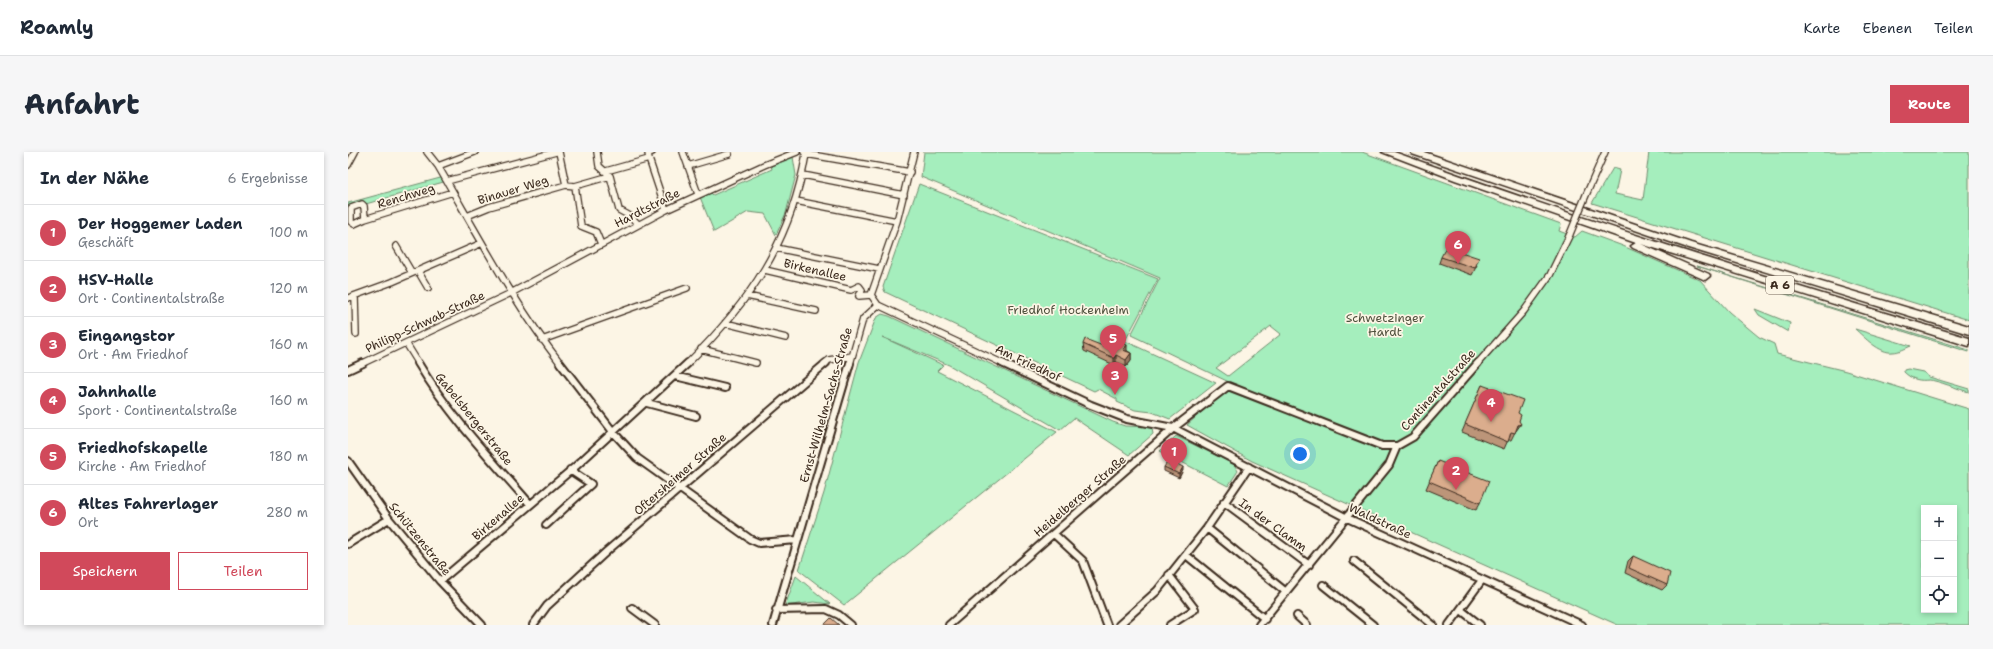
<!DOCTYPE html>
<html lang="de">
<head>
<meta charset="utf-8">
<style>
	body { margin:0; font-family:"Shantell Sans",sans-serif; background:#f6f6f7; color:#1f2937 }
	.controls { position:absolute; right:12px; bottom:12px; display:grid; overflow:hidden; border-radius:0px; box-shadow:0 2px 6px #0003 }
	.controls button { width:36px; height:36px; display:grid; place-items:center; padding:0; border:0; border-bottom:1px solid #e0e1e3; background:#fff; color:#1f2937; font:20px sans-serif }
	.you { position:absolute; left:952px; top:302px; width:14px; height:14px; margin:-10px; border:3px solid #fff; border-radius:50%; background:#1a73e8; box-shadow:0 0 0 6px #1a73e833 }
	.badge { display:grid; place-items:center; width:26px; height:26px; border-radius:50%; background:#d1495b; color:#fff; font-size:13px; font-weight:700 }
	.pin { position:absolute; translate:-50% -33px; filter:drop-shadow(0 1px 2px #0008) }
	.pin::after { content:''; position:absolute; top:21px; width:14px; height:12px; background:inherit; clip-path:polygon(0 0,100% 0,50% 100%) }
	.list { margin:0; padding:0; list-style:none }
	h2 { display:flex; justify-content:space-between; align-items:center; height:52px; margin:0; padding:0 16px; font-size:17px }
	h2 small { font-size:13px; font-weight:400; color:#747a83 }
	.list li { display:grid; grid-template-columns:26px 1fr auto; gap:12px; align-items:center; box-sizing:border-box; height:56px; padding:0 16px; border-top:1px solid #e0e1e3 }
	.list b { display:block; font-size:15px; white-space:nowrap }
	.list p { margin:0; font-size:13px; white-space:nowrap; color:#747a83 }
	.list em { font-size:13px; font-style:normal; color:#747a83 }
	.actions { display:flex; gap:8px; padding:12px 16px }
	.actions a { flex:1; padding:9px 0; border:1px solid #d1495b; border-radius:0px; text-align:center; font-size:14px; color:#d1495b }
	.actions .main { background:#d1495b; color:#fff }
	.icon { flex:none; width:22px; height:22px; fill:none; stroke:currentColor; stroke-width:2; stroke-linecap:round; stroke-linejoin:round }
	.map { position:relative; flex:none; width:1621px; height:473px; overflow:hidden; border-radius:0px }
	header { display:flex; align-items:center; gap:24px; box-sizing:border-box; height:56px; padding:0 20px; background:#fff; border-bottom:1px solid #e0e1e3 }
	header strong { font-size:19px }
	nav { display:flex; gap:22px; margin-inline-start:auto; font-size:14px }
	.intro { display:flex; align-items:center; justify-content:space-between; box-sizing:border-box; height:96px; padding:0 24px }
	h1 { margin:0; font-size:28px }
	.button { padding:10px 18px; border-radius:0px; background:#d1495b; color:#fff; font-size:14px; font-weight:700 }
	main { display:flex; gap:24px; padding:0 24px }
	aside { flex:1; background:#fff; border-radius:0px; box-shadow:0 2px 6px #0003 }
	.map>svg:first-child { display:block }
	.green { fill:#a5eebd; stroke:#708c6e; fill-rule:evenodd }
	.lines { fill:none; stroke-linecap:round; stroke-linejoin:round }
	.minor-far1-casing { stroke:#3b2a1e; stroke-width:8 }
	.minor-casing { stroke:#3b2a1e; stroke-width:10 }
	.motorway-casing { stroke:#3b2a1e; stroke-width:3 }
	.minor-far1 { stroke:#fcf5e5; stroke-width:5.5 }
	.minor { stroke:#fcf5e5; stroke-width:6 }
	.motorway { fill:#fcf5e5; fill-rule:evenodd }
	.minor-bridge-casing { stroke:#3b2a1e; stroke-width:8; stroke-linecap:butt }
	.minor-bridge { stroke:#fcf5e5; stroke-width:5.5 }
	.wall { fill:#bc9579; stroke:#3b2a1e }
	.shaded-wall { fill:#997963; stroke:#3b2a1e }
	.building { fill:#dbad8d; stroke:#3b2a1e }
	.labels { text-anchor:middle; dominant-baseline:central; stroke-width:3.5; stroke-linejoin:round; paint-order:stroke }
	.shield { fill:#fcf5e5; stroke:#75675a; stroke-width:1 }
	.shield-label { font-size:11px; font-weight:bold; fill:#3b2a1e }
	.street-label { font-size:12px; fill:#3b2a1e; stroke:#fcf5e5 }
	.park-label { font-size:12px; fill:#50513e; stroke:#fcf5e5 }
</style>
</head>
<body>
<header>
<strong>Roamly</strong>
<nav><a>Karte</a><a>Ebenen</a><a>Teilen</a></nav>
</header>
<div class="intro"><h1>Anfahrt</h1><a class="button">Route</a></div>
<main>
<aside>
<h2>In der Nähe<small>6 Ergebnisse</small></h2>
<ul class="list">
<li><span class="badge">1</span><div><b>Der Hoggemer Laden</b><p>Geschäft</p></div><em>100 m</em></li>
<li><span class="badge">2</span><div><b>HSV-Halle</b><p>Ort · Continentalstraße</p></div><em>120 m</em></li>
<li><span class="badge">3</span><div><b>Eingangstor</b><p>Ort · Am Friedhof</p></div><em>160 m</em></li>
<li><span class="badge">4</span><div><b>Jahnhalle</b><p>Sport · Continentalstraße</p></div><em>160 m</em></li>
<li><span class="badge">5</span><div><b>Friedhofskapelle</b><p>Kirche · Am Friedhof</p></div><em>180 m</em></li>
<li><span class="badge">6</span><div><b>Altes Fahrerlager</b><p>Ort</p></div><em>280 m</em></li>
</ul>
<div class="actions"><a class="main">Speichern</a><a>Teilen</a></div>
</aside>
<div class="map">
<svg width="1621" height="473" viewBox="0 0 1621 473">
	<rect width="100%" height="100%" fill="#fcf5e5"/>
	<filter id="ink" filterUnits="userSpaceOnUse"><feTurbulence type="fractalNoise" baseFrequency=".025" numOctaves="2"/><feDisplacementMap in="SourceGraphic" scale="8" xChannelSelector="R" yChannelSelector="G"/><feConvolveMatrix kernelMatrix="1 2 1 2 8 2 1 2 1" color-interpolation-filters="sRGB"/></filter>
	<g filter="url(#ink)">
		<path class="green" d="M576 0H1014L1213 72 1211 79 1227 85 1234 79 1275 94 1352 128 1381 160 1411 185 1426 192 1429 202 1498 219 1621 257V473H1270L904 309 839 273 885 232 783 183 812 126 573 25ZM923 174 933 182 880 224 868 216ZM1576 356H1606V458H1576Z
			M1301 0H1621V168L1244 51 1265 16 1272 18 1267 42 1295 48Z
			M445 5 448 23 438 61 428 83 417 62 400 60 366 80 352 45 362 40 365 43 424 17 423 14Z
			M96 25 99 29 0 57V51Z
			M571 32 810 127 777 189 868 231 822 267 804 260 787 258 769 250V247L750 237 746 239 537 140 535 135Z
			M1349 114 1621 198V200Z
			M1407 157 1442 171 1440 180 1411 163Z
			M534 162 541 164 765 270 777 274 801 275 804 277 805 282 781 303 726 266 712 278 601 213 534 185 595 213 589 219 709 280 496 453 451 418 476 341 511 210 528 166Z
			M1507 177 1563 194C1558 196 1551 200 1545 200 1532 202 1516 185 1507 177Z
			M1560 217 1575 220 1581 225 1621 237V240C1613 238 1588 228 1581 228 1572 229 1564 228 1556 220V218Z
			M828 284 886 312 890 319 880 334 812 299Z
			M448 424 482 452 466 450 437 454Z"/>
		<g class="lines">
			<g class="minor-far1-casing">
				<path id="minor-far1" d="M79 0 90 14C129 81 165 150 213 212
					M211 0 218 33 227 34 233 74 248 80 253 92
					M249 0 251 14 262 24 271 58 282 64 290 72
					M304 0 300 1 301 7 318 58
					M335 0 350 42
					M458 2 562 20
					M0 13 7 0
					M90 14 127 0
					M340 14 381 2
					M258 19 301 7
					M455 23 556 43
					M99 29 208 0
					M227 34 262 24
					M1238 43 1257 0
					M448 49 549 69
					M14 52 16 54 17 67 6 72 3 70V56Z
					M119 64 141 55 218 33
					M17 67 105 40
					M48 94 64 121
					M428 96 531 117
					M417 118 503 138 511 134 514 138 511 144 523 143
					M70 119 80 136
					M7 144 8 182
					M399 144 468 159
					M0 146 44 130 134 91
					M530 153 656 212
					M530 153 523 143 549 69 566 0
					M377 171 438 186
					M194 188 339 136
					M58 191 71 212
					M353 197 408 211
					M13 212 163 141 318 58 416 13 449 0
					M339 212C402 150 443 90 458 2L456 0
					M476 212 481 208 504 204
					M502 212 515 167 530 153
					M1129 212 1176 159 1202 123 1222 82"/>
			</g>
			<g class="minor-casing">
				<path id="minor" d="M70 211C101 263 143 307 182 352
					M212 211 266 281 289 306 402 387 411 391 449 388
					M654 211 743 253 779 267 825 276 997 365 1234 473
					M0 218 15 211
					M327 224 377 236
					M299 251 348 264
					M0 309 41 367 92 429 134 473
					M876 350 961 413
					M198 373 243 332 222 318
					M859 376 938 440
					M706 382 735 409 759 473
					M0 392 41 367
					M838 403 917 467
					M1006 409 1085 473
					M821 423 847 457 822 473
					M92 429 228 314 340 211
					M975 433 1025 473
					M284 456 307 473
					M428 458 478 457 491 463 503 473
					M1113 458 1132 473
					M949 464 959 473
					M185 473 199 454 259 399 478 211
					M425 473 502 211
					M601 473 828 274 880 234 1034 294H1049
					M771 473 809 439 859 376 901 315
					M911 473 1041 313 1049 294 1065 285 1130 211
					M1101 473 1134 428"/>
			</g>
			<g class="motorway-casing">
				<path id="motorway" d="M1034 0H1046C1236 69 1428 129 1621 186V194L1293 92 1361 122 1362 124 1357 128 1353 126 1285 96 1283 94 1288 91 1107 28Z
					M1063 0H1076L1343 91 1621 174V182L1337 95 1064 2Z"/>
			</g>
			<use href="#minor-far1" class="minor-far1"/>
			<use href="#minor" class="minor"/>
			<use href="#motorway" class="motorway"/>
			<g class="minor-bridge-casing">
				<path id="minor-bridge" d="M1222 82 1238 43"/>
			</g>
			<use href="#minor-bridge" class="minor-bridge"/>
		</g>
		<path class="wall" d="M1093 105 1129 113 1124 123 1091 111Z
			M735 192 755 194 768 192 783 201V209L778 215 768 210 766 213 736 199Z
			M1134 233 1170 261 1171 269 1168 279 1167 280 1163 288H1160L1156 297 1114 280Z
			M1090 309 1132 351 1128 358 1078 337Z
			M816 315 835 318 831 326 816 319Z
			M1285 404 1319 433 1314 438 1277 421 1280 409Z"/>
		<path class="shaded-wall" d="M779 193V200L775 198Z
			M783 201V209L778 215V208Z
			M768 203V210L766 213V206Z
			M1173 272 1168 279 1165 280 1170 273Z
			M835 315V318L831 326V322Z"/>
		<path class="building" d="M1098 95 1131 106 1127 116 1093 105Z
			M737 187 755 194 760 189 768 192 771 189 779 193 775 198 783 201 778 208 768 203 766 206 735 192Z
			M1134 233 1175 248 1170 261 1173 263 1171 269 1173 272 1170 273 1167 281 1163 280 1160 290 1117 272Z
			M821 308 835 315 831 322 816 315Z
			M1090 309 1141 329 1132 351 1081 329Z
			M1285 404 1322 421 1319 433 1281 416Z
			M483 466 491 473H476Z"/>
	</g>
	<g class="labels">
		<rect class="shield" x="1418" y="124" width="28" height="18" rx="3"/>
		<g class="shield-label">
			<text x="1432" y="133">A 6</text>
		</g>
		<g class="street-label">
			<text transform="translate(165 38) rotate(-17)">Binauer Weg</text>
			<text transform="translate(58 44) rotate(-17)">Renchweg</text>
			<text transform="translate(299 56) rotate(-27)">Hardtstraße</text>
			<text transform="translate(467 118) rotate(13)">Birkenallee</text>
			<text transform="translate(77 170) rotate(-25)">Philipp-Schwab-Straße</text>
			<text transform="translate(680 211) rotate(25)">Am Friedhof</text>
			<text transform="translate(1090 238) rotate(-48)">Continentalstraße</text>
			<text transform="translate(478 253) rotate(-74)">Ernst-Wilhelm-Sachs-Straße</text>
			<text transform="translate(126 267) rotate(51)">Gabelsbergerstraße</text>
			<text transform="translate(332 322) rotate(-41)">Oftersheimer Straße</text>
			<text transform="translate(732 344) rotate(-41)">Heidelberger Straße</text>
			<text transform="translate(150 365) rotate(-41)">Birkenallee</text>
			<text transform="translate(1032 369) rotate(25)">Waldstraße</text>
			<text transform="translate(925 373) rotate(36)">In der Clamm</text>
			<text transform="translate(72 387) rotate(51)">Schützenstraße</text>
		</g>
		<g class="park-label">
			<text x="720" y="158">Friedhof Hockenheim</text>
			<text x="1037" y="166">Schwetzinger<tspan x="1037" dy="14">Hardt</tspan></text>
		</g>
	</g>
</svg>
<div class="controls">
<button>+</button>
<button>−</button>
<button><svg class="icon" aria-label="locate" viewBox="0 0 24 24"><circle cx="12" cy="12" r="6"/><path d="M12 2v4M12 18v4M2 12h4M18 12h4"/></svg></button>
</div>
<div class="you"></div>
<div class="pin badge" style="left:826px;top:319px">1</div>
<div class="pin badge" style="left:1108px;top:338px">2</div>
<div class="pin badge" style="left:767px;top:243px">3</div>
<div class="pin badge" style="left:1143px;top:270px">4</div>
<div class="pin badge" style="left:765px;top:206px">5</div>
<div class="pin badge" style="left:1110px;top:112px">6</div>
</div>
</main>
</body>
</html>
